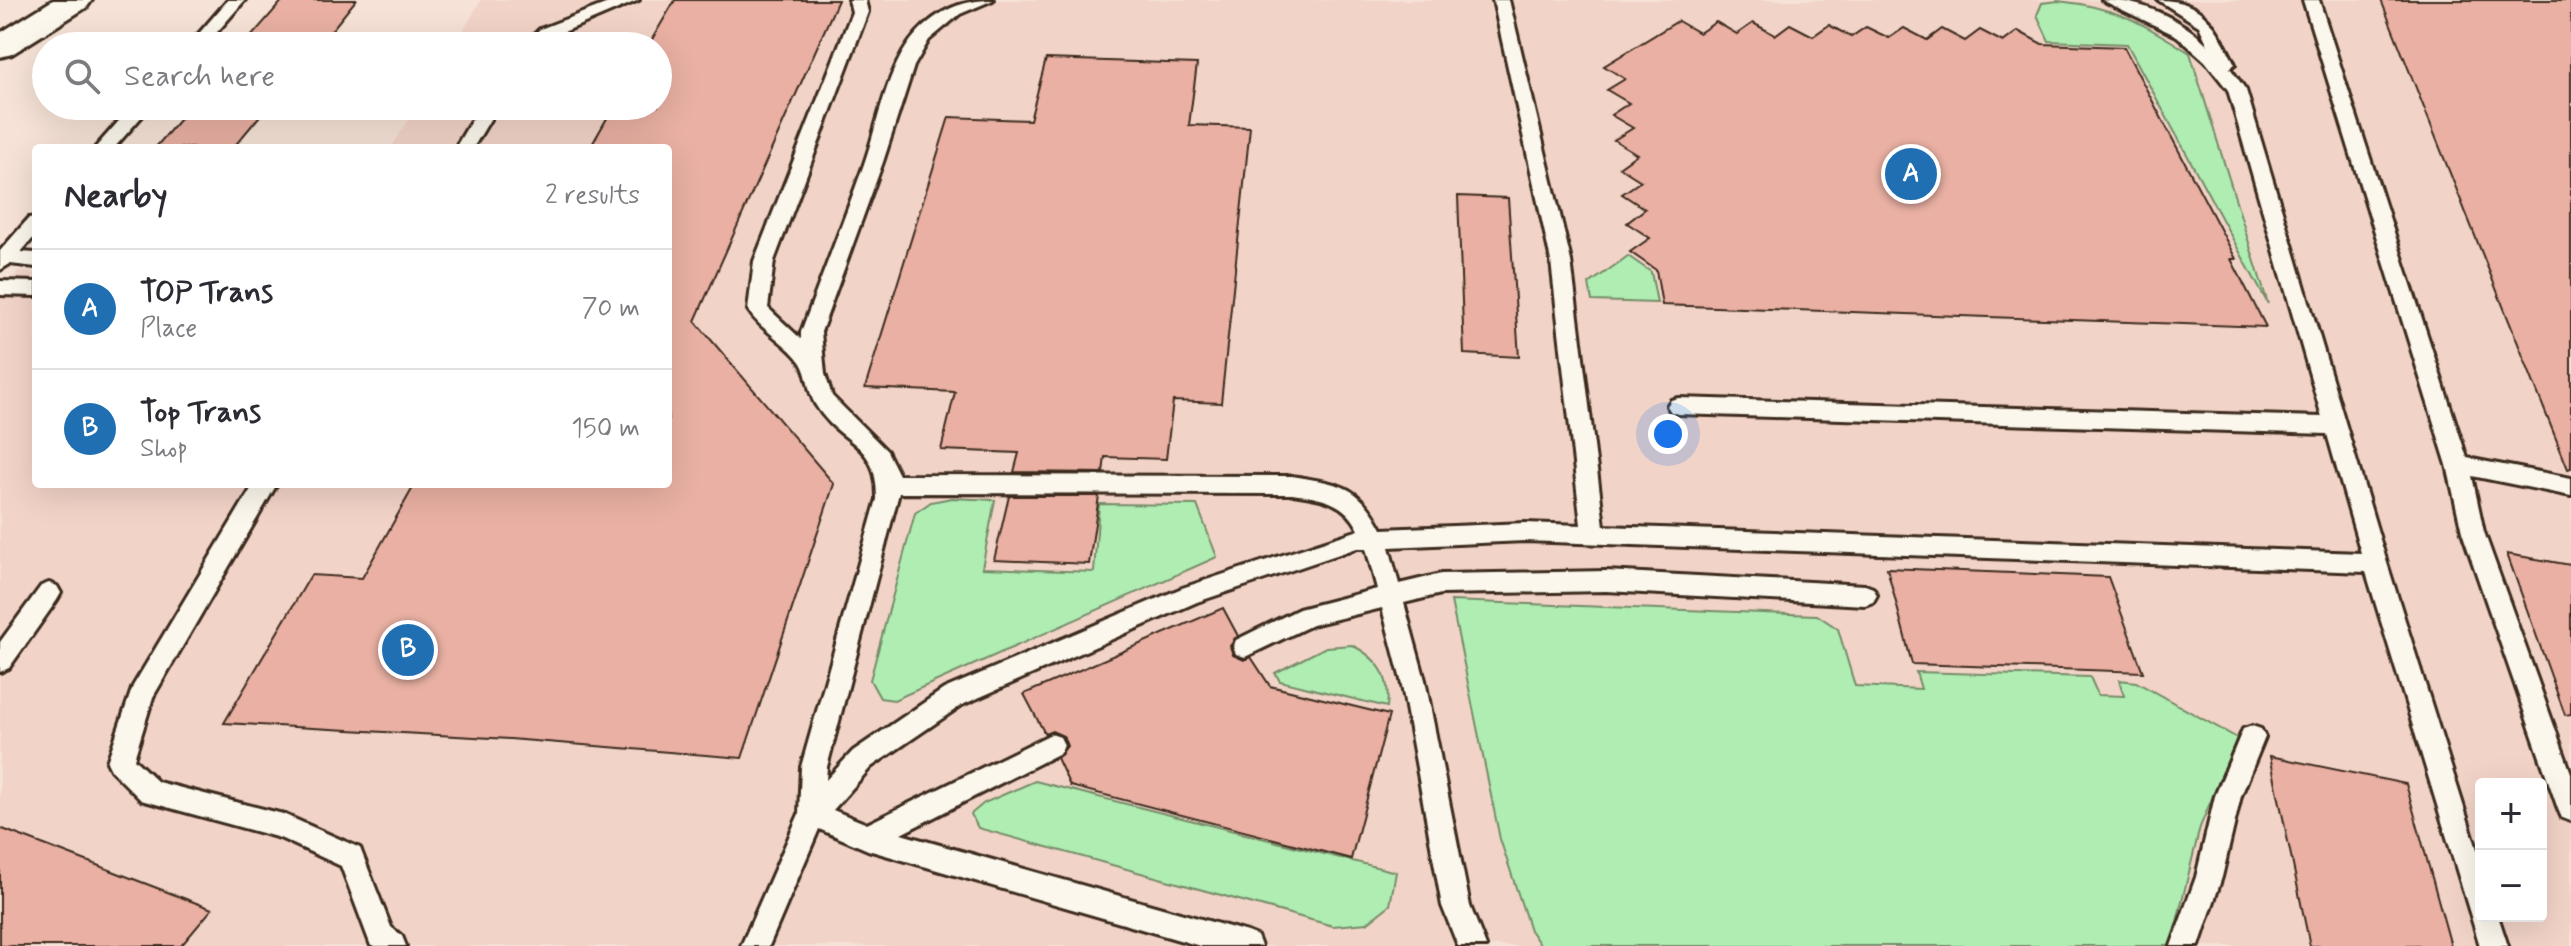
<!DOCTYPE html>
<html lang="en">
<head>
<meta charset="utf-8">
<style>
	body { margin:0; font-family:Mynerve,sans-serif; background:#f7f7f7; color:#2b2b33 }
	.controls { position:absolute; right:24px; bottom:24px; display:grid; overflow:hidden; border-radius:8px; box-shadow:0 8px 32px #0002 }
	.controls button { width:72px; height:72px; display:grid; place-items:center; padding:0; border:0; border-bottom:2px solid #e1e1e2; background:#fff; color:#2b2b33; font:40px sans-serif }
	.you { position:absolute; left:1668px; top:434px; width:28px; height:28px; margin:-20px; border:6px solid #fff; border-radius:50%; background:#1a73e8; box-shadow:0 0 0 12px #1a73e833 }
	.badge { display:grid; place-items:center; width:52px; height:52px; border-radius:50%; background:#1f6fb2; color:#fff; font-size:26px; font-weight:700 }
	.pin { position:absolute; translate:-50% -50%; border:4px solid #fff; box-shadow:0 2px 8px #0006 }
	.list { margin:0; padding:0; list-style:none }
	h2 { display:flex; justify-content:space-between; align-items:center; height:104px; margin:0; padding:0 32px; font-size:34px }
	h2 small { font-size:26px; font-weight:400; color:#7c7c81 }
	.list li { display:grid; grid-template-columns:52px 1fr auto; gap:24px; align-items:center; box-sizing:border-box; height:120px; padding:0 32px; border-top:2px solid #e1e1e2 }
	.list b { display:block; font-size:30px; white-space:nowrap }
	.list p { margin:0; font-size:26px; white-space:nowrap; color:#7c7c81 }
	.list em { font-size:26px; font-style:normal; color:#7c7c81 }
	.icon { flex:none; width:44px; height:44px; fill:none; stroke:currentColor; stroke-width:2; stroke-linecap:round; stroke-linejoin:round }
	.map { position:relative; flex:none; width:2571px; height:946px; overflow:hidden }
	.search { position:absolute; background:#fff; box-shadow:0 8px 32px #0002; left:32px; top:32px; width:640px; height:88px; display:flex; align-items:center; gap:20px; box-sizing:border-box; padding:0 28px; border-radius:44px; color:#7c7c81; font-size:30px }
	.panel { position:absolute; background:#fff; box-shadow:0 8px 32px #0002; left:32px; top:144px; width:640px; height:344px; border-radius:8px }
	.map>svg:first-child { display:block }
	.built { fill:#f2d3c7; fill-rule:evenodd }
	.green { fill:#afedb3; stroke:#758c68; stroke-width:2 }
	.building { fill:#e9b0a3; stroke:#3b2a1e; stroke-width:2 }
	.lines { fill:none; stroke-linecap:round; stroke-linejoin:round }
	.service-casing { stroke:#3b2a1e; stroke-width:6 }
	.tertiary-casing { stroke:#3b2a1e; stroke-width:6 }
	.service { fill:#fbf7ec; fill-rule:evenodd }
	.tertiary { fill:#fbf7ec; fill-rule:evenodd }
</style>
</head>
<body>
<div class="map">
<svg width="2571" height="946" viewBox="0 0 2571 946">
	<rect width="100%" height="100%" fill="#f6e2d6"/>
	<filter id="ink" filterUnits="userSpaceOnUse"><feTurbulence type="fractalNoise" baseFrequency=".0125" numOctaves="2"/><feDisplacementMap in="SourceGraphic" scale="16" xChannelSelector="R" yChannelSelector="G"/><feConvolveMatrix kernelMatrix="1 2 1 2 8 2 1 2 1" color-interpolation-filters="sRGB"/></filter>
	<g filter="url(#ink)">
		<path class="built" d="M481 0H2571V946H0V293L18 272 36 273V484H668V148H391L417 106H658V46H454ZM2481 784H2541V916H2481Z"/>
		<path class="green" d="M2058 1C2115 7 2142 22 2190 53L2268 304 2127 44 2049 41 2037 15 2042 3Z
			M1628 256 1651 272 1657 303 1592 301 1589 284Z
			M952 498 995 500 982 568 1094 572 1099 504 1197 505 1217 557 894 700 880 698 870 680 915 513 931 502Z
			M1451 601 1817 615 1838 629 1855 686 1921 689 1916 672 2090 677 2098 695 2124 696 2119 680 2136 682 2237 738 2200 827 2171 946H1541L1530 930 1500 839Z
			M1352 645C1379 659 1391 676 1387 707L1280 681 1275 673 1326 647Z
			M1035 781 1396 872 1390 905 1367 923 1333 926 978 828 971 814 984 803Z"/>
		<path class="building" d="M283 0H356L319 46H243Z
			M675 0H838L695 321 834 484 742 758 510 739 224 723 311 575 362 578 415 484H668V148H590L614 106H658V46H648Z
			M2381 0H2571V468L2568 469Z
			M1678 21 1699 33 1716 22 1737 34 1753 23 1775 35 1790 24 1813 36 1829 25 1851 37 1866 27 1889 38 1904 28 1927 40 1942 29 1965 41 1980 30 2003 42 2018 31 2042 44 2124 47 2236 259H2231L2266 327 1662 305 1656 270 1630 252 1650 238 1627 223 1645 209 1622 194 1641 181 1619 167 1637 154 1614 140 1633 128 1611 115 1629 103 1607 90 1625 79 1604 66Z
			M1046 59 1197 64 1189 125 1250 127 1221 403 1173 401 1166 459 1105 457 1103 473 1014 472 1019 453 941 450 955 392 865 388 949 117 1030 120Z
			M268 106 233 148H155L191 106Z
			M1458 196 1508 198 1519 357 1464 354Z
			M1009 496H1099L1089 564 994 560Z
			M2507 554 2571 565V714L2565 715Z
			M1887 568 2108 577 2143 672 1912 664Z
			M1223 608 1238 636 1230 646 1233 655 1244 660 1251 657 1270 686 1389 715 1351 859 1070 786 1057 758 1067 746 1063 736 1052 731 1045 734 1024 694Z
			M2270 756 2406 784 2451 946H2310Z
			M0 828 212 909 181 946H0Z"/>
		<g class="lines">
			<g class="service-casing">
				<path id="service" d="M228 0H245L205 46H188Z
					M616 0H639L552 37 540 46H522L540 29Z
					M849 0H865L868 12 774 261 768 308 801 339V332C822 276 844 220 864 164 879 122 886 67 917 33 939 10 962 0 993 0L960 14 929 40 914 66 883 162 821 332 825 374 832 396 887 451 899 475 1292 476C1339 484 1358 483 1382 529L1525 523 1581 525 1551 261 1493 0H1509L1571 261 1604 526 2361 553 2327 434 1678 414 1671 412 1667 406 1671 400 1678 398 2322 417 2228 90 2205 61 2177 36 2102 0C2141 0 2180 18 2208 45L2199 26 2158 0C2205 0 2216 27 2235 64L2230 68 2246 90 2387 563 2481 862V916H2498L2508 946H2480L2366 572 1525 541 1389 547 1399 584 1441 574 1606 571 1865 585 1873 588 1877 595 1873 602 1865 605 1606 591 1441 594 1404 603 1425 680 1470 906 1486 946H1458L1442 906 1401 680 1382 608 1312 625 1245 657 1236 654 1233 647 1236 640 1299 609 1377 589 1366 548H1357L1197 602 962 705 871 767 833 810 867 824 1051 734 1060 737 1064 745 1060 753 901 834 1247 932 1257 936 1261 946H1200L868 850 819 829 769 946H741L799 814 801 767 877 499C878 439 841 447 815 404 808 392 808 374 801 363 788 343 761 331 748 310L754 261 852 12ZM899 493 1292 494C1321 498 1345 501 1359 530L1182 588 944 689 853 751 826 780 827 767Z
					M2303 0H2319L2467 458 2571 478V496L2472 476 2484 532 2571 773V821L2562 818 2558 809 2462 532 2447 465Z
					M132 106H151L114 148H95Z
					M480 106H498L473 148H455Z
					M36 217V235L21 252 36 253V267L10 264 0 270V251L29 218Z
					M0 281 36 282V296L0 295Z
					M254 484H277L153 697 134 759 158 782 283 814 360 848 391 927 402 936 406 946H371L341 866 280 838 141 800 111 770 107 762 133 686Z
					M49 583 57 586 61 593 57 600 9 668 0 672V642L41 586Z
					M2252 726 2261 729 2265 737 2241 796 2222 877 2199 946H2171L2196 877 2215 796 2243 729Z"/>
			</g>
			<g class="tertiary-casing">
				<path id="tertiary" d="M53 0H92L87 7 12 54 0 57V33Z"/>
			</g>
			<use href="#service" class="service"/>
			<use href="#tertiary" class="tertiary"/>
		</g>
	</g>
</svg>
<div class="controls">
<button>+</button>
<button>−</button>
</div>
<div class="you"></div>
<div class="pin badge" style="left:1911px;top:174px">A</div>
<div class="pin badge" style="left:408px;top:650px">B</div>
<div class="search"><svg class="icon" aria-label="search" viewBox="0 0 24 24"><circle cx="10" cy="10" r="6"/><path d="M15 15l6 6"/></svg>Search here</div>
<section class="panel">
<h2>Nearby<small>2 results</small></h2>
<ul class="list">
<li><span class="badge">A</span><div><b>TOP Trans</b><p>Place</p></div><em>70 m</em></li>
<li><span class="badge">B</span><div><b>Top Trans</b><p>Shop</p></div><em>150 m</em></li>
</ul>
</section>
</div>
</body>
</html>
